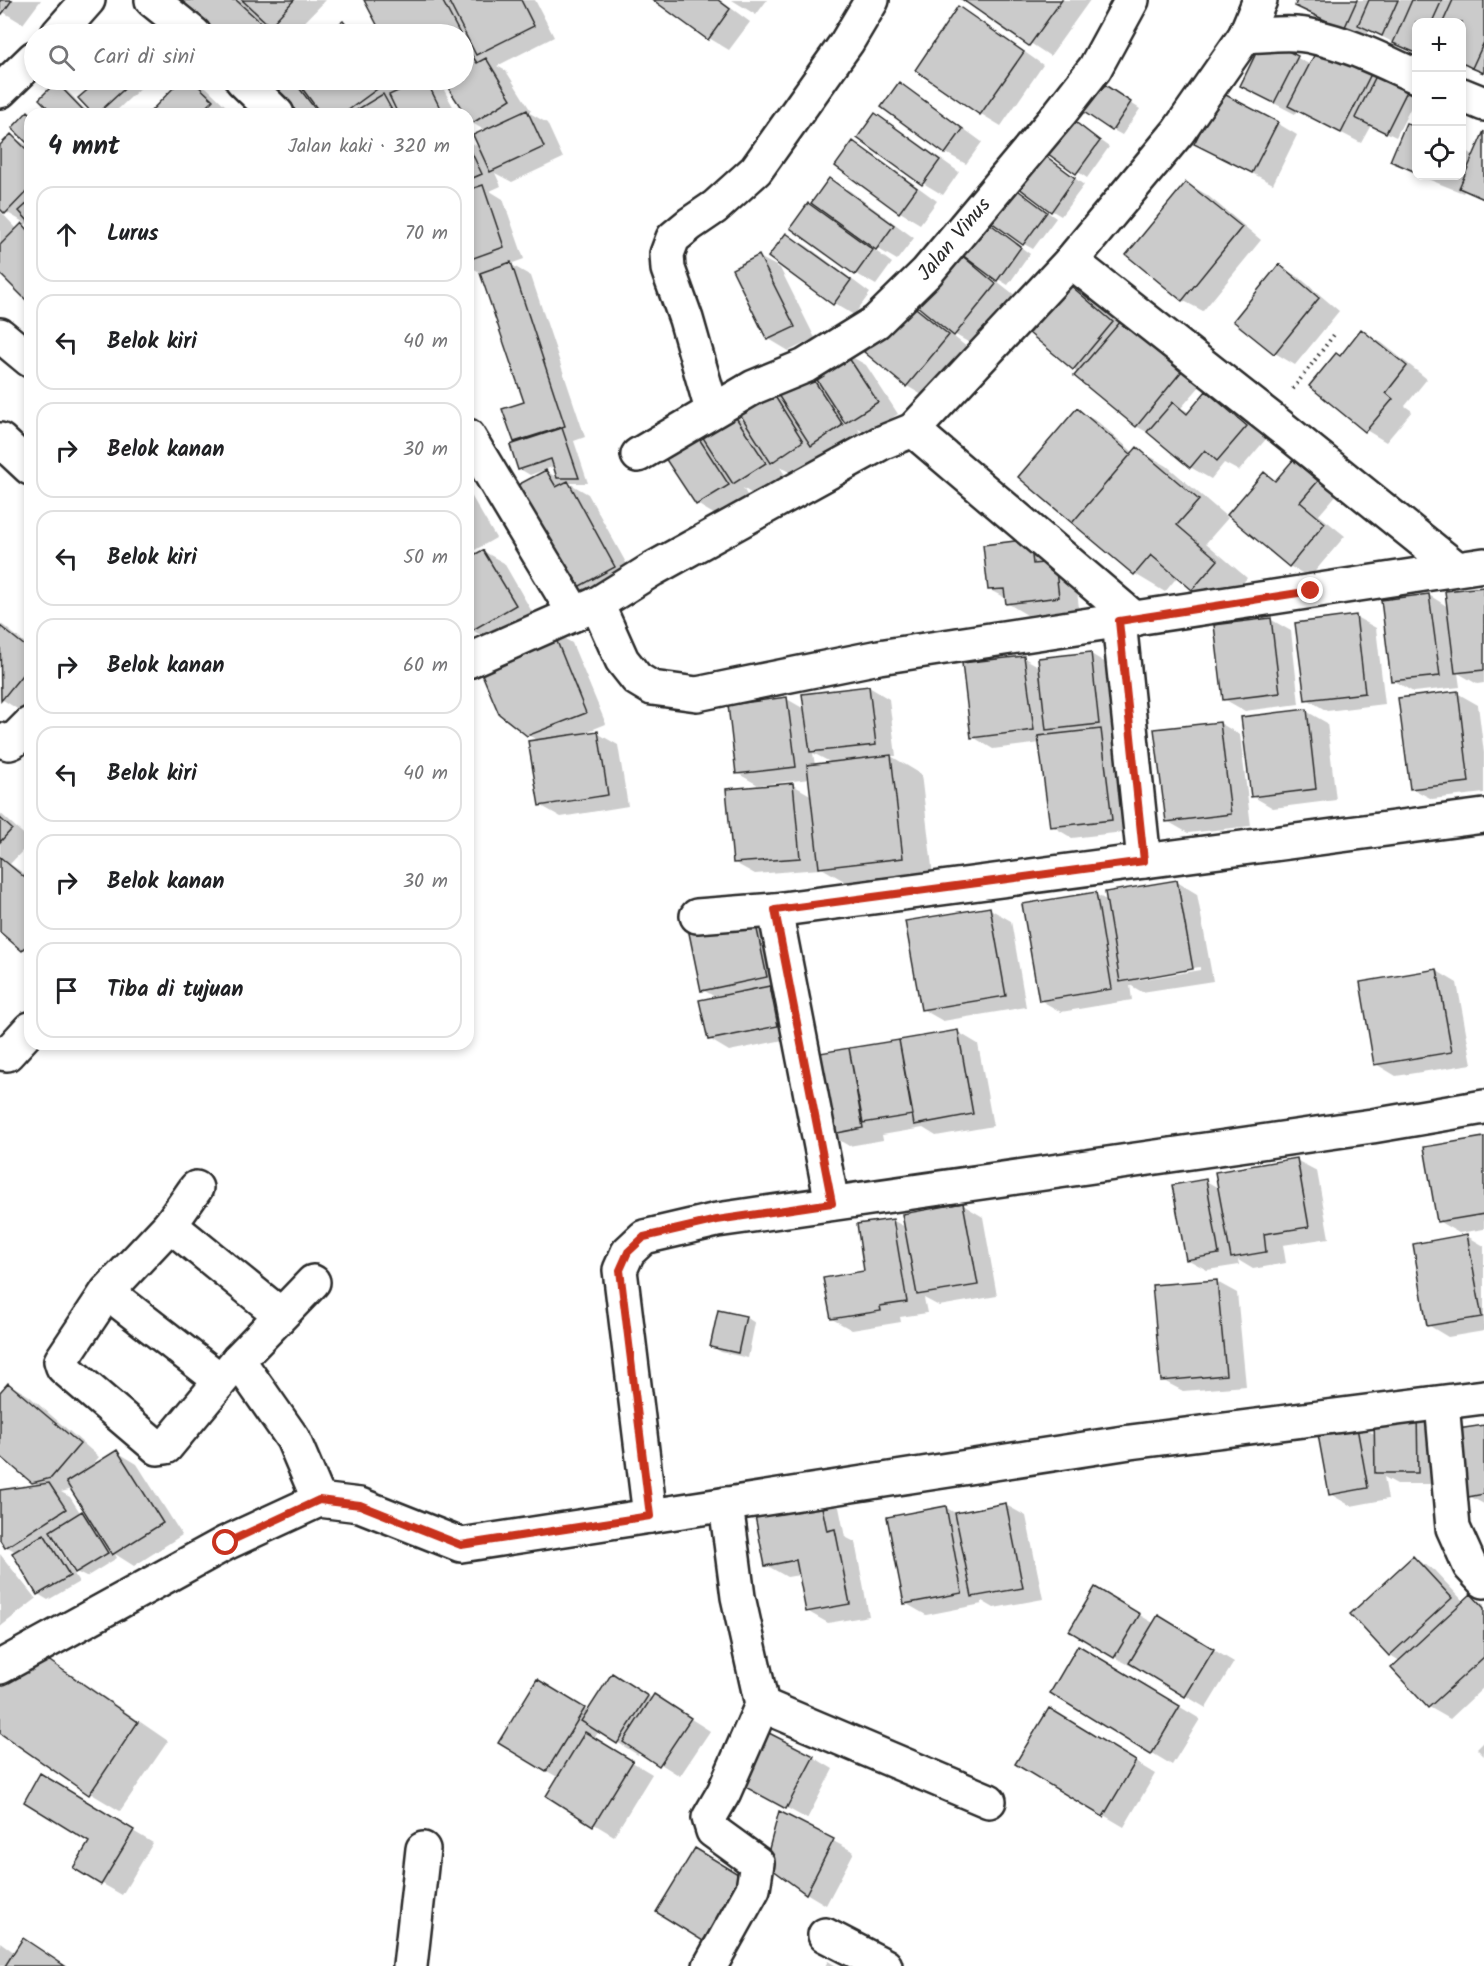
<!DOCTYPE html>
<html lang="id">
<head>
<meta charset="utf-8">
<style>
	body { margin:0; font-family:Kalam,sans-serif; background:#f2f2f2; color:#202124 }
	.controls { position:absolute; right:18px; top:18px; display:grid; overflow:hidden; border-radius:12px; box-shadow:0 3px 9px #0003 }
	.controls button { width:54px; height:54px; display:grid; place-items:center; padding:0; border:0; border-bottom:2px solid #e0e0e0; background:#fff; color:#202124; font:30px sans-serif }
	.stop { position:absolute; width:18px; height:18px; margin:-14px; border:4px solid #c8321e; border-radius:50%; background:#fff }
	.stop.end { background:#c8321e; border-color:#fff; box-shadow:0 2px 6px #0008 }
	.list { margin:0; padding:0; list-style:none }
	h2 { display:flex; justify-content:space-between; align-items:center; height:78px; margin:0; padding:0 24px; font-size:26px }
	h2 small { font-size:20px; font-weight:400; color:#757577 }
	.list li { display:grid; grid-template-columns:39px 1fr auto; gap:18px; align-items:center; box-sizing:border-box; height:96px; margin:0 12px 12px; padding:0 12px; border:2px solid #e0e0e0; border-radius:18px }
	.list b { display:block; font-size:22px; white-space:nowrap }
	.list em { font-size:20px; font-style:normal; color:#757577 }
	.icon { flex:none; width:33px; height:33px; fill:none; stroke:currentColor; stroke-width:2; stroke-linecap:round; stroke-linejoin:round }
	.map { position:relative; flex:none; width:1484px; height:1966px; overflow:hidden }
	.search { position:absolute; background:#fff; box-shadow:0 3px 9px #0003; left:24px; top:24px; width:450px; height:66px; display:flex; align-items:center; gap:15px; box-sizing:border-box; padding:0 21px; border-radius:33px; color:#757577; font-size:22px }
	.panel { position:absolute; background:#fff; box-shadow:0 3px 9px #0003; left:24px; top:108px; width:450px; height:942px; border-radius:18px }
	.map>svg:first-child { display:block }
	.shadow { fill:#0003; fill-rule:evenodd }
	.building { fill:#cbcbcb; stroke:#2b2b2b; stroke-width:1.5 }
	.lines { fill:none; stroke-linecap:round; stroke-linejoin:round }
	.minor-casing { stroke:#2b2b2b; stroke-width:38 }
	.secondary-casing { stroke:#2b2b2b; stroke-width:38 }
	.path { stroke:#2b2b2b; stroke-width:4; stroke-dasharray:1.5 4.5; stroke-linecap:butt }
	.minor { stroke:#fff; stroke-width:33 }
	.secondary { stroke:#fff; stroke-width:33 }
	.route { stroke:#c8321e; stroke-width:8 }
	.labels { text-anchor:middle; dominant-baseline:central; stroke-width:5; stroke-linejoin:round; paint-order:stroke }
	.street-label { font-size:21px; fill:#2b2b2b; stroke:#fff }
</style>
</head>
<body>
<div class="map">
<svg width="1484" height="1966" viewBox="0 0 1484 1966">
	<rect width="100%" height="100%" fill="#fff"/>
	<filter id="ink" filterUnits="userSpaceOnUse"><feTurbulence type="fractalNoise" baseFrequency=".0167" numOctaves="2"/><feDisplacementMap in="SourceGraphic" scale="12" xChannelSelector="R" yChannelSelector="G"/><feConvolveMatrix kernelMatrix="1 2 1 2 8 2 1 2 1" color-interpolation-filters="sRGB"/></filter>
	<g filter="url(#ink)">
		<path class="shadow" d="M0 0H41L23 24 0 10Z
			M163 0H326L293 34H287L270 25 279 34H204Z
			M366 0H535L554 37 497 66 506 71 531 111 528 112 547 123 563 158 512 182 495 173 501 186 490 191 503 199 524 259 510 264 531 276 585 437 574 441 588 483H569L588 494 635 579 591 603 570 591 546 471 559 479 555 466 530 475 520 469 519 444 515 441 526 403 482 273 468 266V138L470 142 481 148 486 131 472 123 449 87 444 90 457 114H287L274 99 290 80 302 85 298 80H397L404 90 417 84 410 80H464V34H383Z
			M656 0H720L750 22 729 50 709 38Z
			M732 0H767L756 15Z
			M965 0H1090L1050 56Z
			M1299 0H1484V74L1462 64V22H1416V54L1369 30 1365 39 1317 18 1296 6Z
			M959 8 979 20 1043 65 1001 126 981 114Z
			M343 23 363 34H328Z
			M1264 41 1311 65 1321 46 1416 88V97L1396 137 1371 125 1361 143 1297 110 1295 114 1262 97Z
			M101 80H145L147 82 113 114H95L80 99Z
			M184 80H192L207 88 232 112V114H150Z
			M254 80H281L271 91Z
			M57 84 66 90 90 114H56Z
			M899 84 919 96 982 142 966 164 946 153Z
			M1103 85 1140 109 1122 135 1113 130Z
			M876 115 896 127 959 172 943 195 923 183Z
			M1065 116 1109 147 1087 178 1042 147Z
			M1277 123 1297 135 1273 184 1196 144Z
			M1407 125 1416 129V174L1392 161Z
			M1484 134V200L1465 190 1463 193 1420 176H1462V148L1475 156Z
			M11 136 30 147V221L24 226 30 230V302L0 272V211L18 230 25 223 6 212 0 207V147Z
			M853 143 874 155 937 201 920 224 900 212 837 166Z
			M1049 159 1084 185 1061 216 1051 210Z
			M830 180 850 191 914 238 897 260 875 247 873 249 892 263 876 285 855 273 809 205 831 218Z
			M1187 183 1207 195 1261 240 1203 311 1182 300Z
			M1012 187 1056 218 1033 249 1024 244Z
			M996 228 1030 254 1008 285 998 279 997 281 1016 296 975 346 954 334 953 336 968 348 927 398 907 386 906 302 925 313 954 251Z
			M786 235 807 246 870 293 854 315 834 303Z
			M759 257 780 268 815 338 789 351 769 339Z
			M1279 266 1300 278 1339 311 1295 365 1275 353Z
			M1070 287 1090 299 1120 324 1122 323 1142 335 1201 385 1181 408 1190 413 1207 393 1227 405 1266 439 1239 471 1224 463 1211 479 1190 467 1154 436 1136 426 1073 369Z
			M1361 331 1382 343 1427 379 1405 406 1412 411 1386 442 1366 430 1341 357Z
			M845 353 866 365 898 414 867 434 858 429 863 437 832 456 825 452 792 473 779 466 785 475 754 495 743 488 748 497 717 516 697 504 696 436 707 442 733 414 747 423 771 392 779 396 810 376 819 381Z
			M1077 410 1098 422 1134 453 1137 449 1167 466 1228 518 1206 543 1247 578 1223 606 1193 589 1178 576 1165 592 1135 574 1072 522Z
			M1294 461 1314 473 1338 493 1319 515 1345 536 1310 577 1289 566 1264 474 1277 481Z
			M468 494 472 497 496 538 468 554Z
			M1030 541 1075 575 1079 608 1027 615 1007 603V599L990 590Z
			M483 551 504 563 535 617 493 642 472 630 468 622V560Z
			M1484 589V683L1477 684 1458 673 1460 687 1413 692 1393 680 1429 595 1448 607Z
			M1356 617 1376 628 1385 704 1327 711 1307 699Z
			M1270 619 1291 631 1299 704 1245 711 1224 699Z
			M0 623 30 647V702L22 712 0 698Z
			M552 631 572 643 606 724 581 734 597 733 618 745 628 806 561 817 540 805 539 741 528 735Z
			M1091 654 1111 666 1119 735 1110 736 1121 742 1132 831 1072 838 1052 826 1041 743 993 749 973 737 1024 658 1040 667Z
			M869 687 889 699 896 756H891L921 774 933 875 851 885 820 867V869L755 874 735 863 793 785 812 796 810 779 758 785 737 773 787 699 806 710ZM813 753 832 763 815 765Z
			M1457 693 1478 705 1484 753V793L1432 799 1411 788Z
			M1306 711 1327 723 1336 800 1273 808 1252 796Z
			M1220 723 1240 735 1251 826 1188 833 1167 821Z
			M0 813 30 840V843L10 864 30 878V954L0 930Z
			M1177 882 1197 894 1213 981 1142 992 1130 985 1132 1000 1061 1012 1040 1000 1095 894 1108 901ZM1200 967V970L1138 980V977Z
			M990 909 1011 921 1026 1007 943 1021 922 1009Z
			M755 922 775 933 798 1037 729 1051 709 1039 717 998 703 990Z
			M1437 971 1457 983 1472 1064 1396 1076 1376 1064Z
			M958 1032 978 1044 993 1126 936 1136 923 1128 882 1135 883 1140 849 1146 829 1134 815 1055Z
			M1484 1138V1229L1459 1233 1438 1221Z
			M1296 1160 1317 1171 1329 1238 1283 1245 1286 1263 1253 1269 1238 1260 1239 1265 1207 1270 1187 1259 1206 1181 1220 1189Z
			M963 1205 983 1217 997 1296 939 1306 924 1298 927 1313 900 1317 901 1322 852 1330 832 1319 866 1272 892 1220 907 1228Z
			M1467 1236 1484 1246V1331L1448 1337 1428 1325Z
			M1217 1282 1237 1293 1246 1386 1183 1391 1162 1380Z
			M746 1317 755 1323 748 1358 721 1352 711 1346Z
			M9 1384 29 1396 99 1457 90 1468 117 1452 137 1464 182 1535 134 1566 115 1554 117 1558 86 1577 76 1572 57 1539 54 1541 79 1582 48 1600 38 1594 16 1552 6 1546 0 1537V1492L39 1486 0 1454V1394ZM73 1489 91 1518 81 1514 70 1497 61 1492Z
			M1417 1414 1437 1426 1438 1484H1397L1384 1477 1388 1499 1351 1506 1330 1494 1356 1424 1376 1435Z
			M1484 1427V1504L1469 1496Z
			M819 1495 839 1507 845 1537 855 1542 869 1616 828 1623 807 1611 800 1575 787 1577 766 1565Z
			M1006 1505 1026 1516 1043 1599 994 1608 982 1601V1604L926 1615 905 1603 945 1507 957 1514Z
			M0 1554 36 1599 0 1627Z
			M1413 1558 1434 1570 1464 1602 1471 1596 1484 1603V1687L1450 1719 1429 1707 1393 1668 1400 1661 1390 1655Z
			M1116 1601 1155 1624 1179 1629 1234 1662 1206 1708 1136 1666 1135 1668 1114 1657Z
			M41 1657 72 1675 168 1741 120 1811 90 1793 0 1731V1687Z
			M1099 1658 1200 1719 1172 1765 1052 1692Z
			M633 1686 653 1699 655 1696 710 1731 680 1776 640 1751 638 1755 599 1731 594 1739 652 1774 614 1836 594 1824 559 1778 547 1771 558 1692 588 1711Z
			M1069 1722 1155 1774 1124 1827 1017 1764Z
			M1484 1742V1756L1477 1749Z
			M813 1757 833 1769 807 1819 760 1793Z
			M41 1776 153 1843 122 1895 75 1868 91 1841Z
			M780 1813 854 1852 826 1905 806 1893Z
			M762 1890 724 1952 658 1911Z
			M24 1940 44 1952 65 1966H0V1942L15 1953Z
			M828 1961 836 1966H825Z"/>
		<path class="building" d="M0 0H12L2 14 0 12Z
			M161 0H236L269 30 265 34H201Z
			M242 0H294L270 26Z
			M364 0H442L460 34H382Z
			M448 0H521L534 26 476 55Z
			M653 0H718L730 9 708 40Z
			M963 0H1062L1029 46Z
			M1297 0H1357L1344 29 1295 6Z
			M1369 0H1398L1382 36 1358 25Z
			M1412 0H1442L1432 22H1416V53L1393 43Z
			M1453 0H1484V42L1472 68 1462 63V22H1443Z
			M958 6 1024 52 980 115 915 70Z
			M343 21 353 34H325Z
			M1263 39 1298 56 1274 103 1240 86Z
			M1484 42V73L1472 68Z
			M1320 44 1373 70 1341 133 1288 106Z
			M469 51 477 63 486 58 511 99 471 124 468 114H465L443 80H464V55Z
			M1380 68 1411 83 1386 133 1355 118Z
			M1093 77 1131 102 1112 131 1075 106Z
			M99 80H134L97 114H93L78 98Z
			M181 80H192L213 100 199 114H148Z
			M289 80H293L319 114H285L272 99Z
			M296 80H386L388 81 343 114H321Z
			M422 80H426L443 114H398L389 95Z
			M56 82 87 114H54L39 99Z
			M899 82 963 129 945 154 881 107Z
			M1220 92 1278 122 1252 173 1194 144Z
			M383 94 394 114H350Z
			M527 110 544 147 490 172 473 135Z
			M28 111 31 114 30 146 12 128Z
			M875 113 940 160 922 185 857 138Z
			M1065 114 1100 141 1076 174 1040 148Z
			M1406 123 1416 127V172L1390 161Z
			M1484 131V199L1459 188Z
			M11 134 30 153V188L5 214 0 209V145Z
			M853 141 917 188 899 213 835 166Z
			M468 145 482 174 468 180Z
			M1039 151 1075 178 1051 212 1014 184Z
			M829 178 894 225 876 250 811 203Z
			M1186 182 1242 227 1182 301 1126 255Z
			M483 185 504 247 468 260V190Z
			M1011 185 1047 212 1023 245 987 219Z
			M30 201V223L19 211Z
			M808 203 873 250 855 275 790 228Z
			M985 220 1021 247 997 281 961 254Z
			M22 223 30 232 29 303 0 274V245Z
			M786 233 851 280 833 305 768 257Z
			M954 249 996 284 954 336 911 301Z
			M759 255 795 327 767 340 732 269Z
			M511 262 565 426 514 442 502 409 524 402 480 273Z
			M1279 264 1319 298 1274 354 1233 321Z
			M1070 285 1113 322 1073 370 1029 333Z
			M906 300 949 335 906 387 864 352Z
			M1121 321 1181 372 1136 427 1074 376Z
			M1361 329 1407 366 1386 393 1393 399 1365 432 1309 386 1336 353 1340 356Z
			M845 352 878 402 845 423 812 372Z
			M810 374 843 425 811 446 778 395Z
			M771 390 803 441 771 463 738 411Z
			M1206 391 1247 426 1217 461 1205 450 1190 468 1147 432 1173 402 1187 414Z
			M1077 408 1131 454 1072 523 1018 477Z
			M733 413 766 463 733 484 700 433Z
			M562 428 579 478H557L551 459 518 470 510 445Z
			M696 434 729 485 696 505 663 455Z
			M1137 447 1199 500 1177 525 1218 560 1192 590 1151 555 1134 575 1072 523Z
			M1293 460 1318 481 1300 502 1325 523 1289 567 1227 515 1264 472 1275 481Z
			M546 470 556 487 568 481 615 567 569 592 512 488Z
			M1030 539 1033 564 1055 562 1059 597 1006 604 1004 589 988 590 983 545Z
			M483 550 516 605 471 631 468 625V558Z
			M1484 587V670L1455 673 1445 591Z
			M1429 594 1440 676 1391 681 1381 600Z
			M1356 615 1365 693 1305 700 1295 623Z
			M1271 618 1280 693 1223 700 1214 625Z
			M0 626 30 650V665L1 701Z
			M552 629 586 713 527 736 499 714 476 660Z
			M1091 652 1099 724 1046 730 1038 658Z
			M1024 656 1034 730 971 738 962 663Z
			M869 686 876 745 810 752 802 694Z
			M1458 691 1469 782 1410 789 1398 698Z
			M787 697 796 767 736 774 728 705Z
			M1307 709 1316 789 1251 797 1241 717Z
			M1220 722 1231 814 1166 822 1154 729Z
			M1101 729 1112 820 1050 827 1038 736Z
			M598 731 608 795 539 806 528 741Z
			M891 755 903 858 819 868 807 765Z
			M793 783 800 858 733 863 726 789Z
			M0 818 12 829 0 842Z
			M0 857 30 882V942L22 951 0 932Z
			M1177 880 1193 969 1120 982 1105 892Z
			M1096 892 1112 989 1039 1001 1022 904Z
			M990 907 1006 996 921 1010 905 921Z
			M755 920 767 977 701 991 689 933Z
			M1437 969 1452 1052 1374 1065 1360 982Z
			M770 986 778 1026 708 1040 699 1000Z
			M958 1030 973 1114 914 1125 899 1040Z
			M899 1040 913 1115 863 1123 849 1048Z
			M849 1048 863 1128 827 1135 814 1054Z
			M1484 1137V1214L1437 1222 1424 1147Z
			M1297 1158 1309 1227 1264 1234 1266 1252 1231 1258 1215 1172Z
			M1206 1179 1219 1254 1186 1260 1172 1185Z
			M963 1203 978 1285 917 1295 902 1214Z
			M893 1219 907 1302 880 1306 881 1311 831 1319 823 1278 864 1271 857 1224Z
			M1467 1234 1482 1317 1427 1326 1413 1244Z
			M1217 1280 1226 1375 1161 1381 1152 1285Z
			M718 1310 746 1316 738 1353 710 1347Z
			M8 1383 80 1444 51 1478 32 1483 0 1456V1392Z
			M1417 1412 1418 1473H1375L1374 1413Z
			M1356 1422 1368 1488 1329 1495 1317 1429Z
			M1484 1425V1494L1468 1497 1458 1429Z
			M117 1450 163 1523 112 1555 66 1482Z
			M49 1483 66 1509 5 1548 0 1540V1490Z
			M819 1493 827 1531 835 1529 850 1604 806 1612 796 1560 765 1566 753 1506Z
			M1006 1503 1023 1588 972 1597 955 1513Z
			M946 1506 962 1593 904 1604 887 1517Z
			M82 1511 108 1553 75 1573 50 1531Z
			M44 1534 70 1576 37 1595 12 1553Z
			M1413 1556 1452 1598 1389 1656 1350 1614Z
			M1095 1587 1140 1614 1114 1658 1069 1631Z
			M1471 1594 1484 1608V1657L1428 1708 1391 1668Z
			M1158 1615 1214 1649 1185 1697 1129 1663Z
			M1078 1645 1180 1706 1151 1755 1050 1693Z
			M41 1655 138 1722 89 1795 0 1733V1684L8 1673Z
			M612 1673 648 1696 617 1744 581 1721Z
			M537 1679 585 1708 546 1772 498 1743Z
			M654 1694 691 1718 659 1766 623 1742Z
			M1049 1708 1136 1761 1103 1817 1015 1764Z
			M585 1732 633 1761 593 1826 546 1796Z
			M767 1732 814 1756 786 1809 740 1784Z
			M40 1773 134 1830 101 1885 73 1868 89 1842 24 1802Z
			M779 1811 834 1839 806 1894 765 1864Z
			M695 1848 743 1877 703 1941 656 1912Z
			M23 1938 65 1966H5Z"/>
		<g class="lines">
			<g class="minor-casing">
				<g id="minor">
					<path d="M152 0 194 34"/>
					<path d="M1245 36C1268 35 1292 31 1315 37 1350 44 1384 62 1416 76"/>
					<path d="M242 80 277 114"/>
					<path d="M1462 95 1484 104"/>
					<path d="M1071 261 1271 419 1456 568"/>
					<path d="M0 335 30 360"/>
					<path d="M712 410 686 319 668 269 667 254 673 238 690 224 715 207 756 170 847 42 872 0"/>
					<path d="M913 430 1135 619"/>
					<path d="M468 436 575 614"/>
					<path d="M0 440 30 468"/>
					<path id="s1" d="M638 455 754 387 805 366 876 322 927 272 1060 113 1095 68 1132 0"/>
					<path d="M597 604 622 660 637 679 652 688 697 694 879 657 1484 565"/>
					<path d="M1119 621 1144 861"/>
					<path d="M468 661 597 604 653 569 881 443 913 430 1071 261 1178 132 1245 36 1260 0"/>
					<path d="M0 740 9 743 12 742 30 724"/>
					<path d="M697 916 775 910"/>
					<path d="M0 1053 7 1054 30 1029"/>
					<path d="M1484 1107 1372 1126 717 1220 644 1237 628 1252 620 1270 650 1516 1130 1442 1484 1397"/>
					<path d="M832 1203 775 910 1484 816"/>
					<path d="M170 1225 196 1188"/>
					<path d="M107 1292 220 1380"/>
					<path d="M281 1315 170 1225 107 1292 61 1361 63 1367 158 1448 166 1447 238 1360 313 1282"/>
					<path d="M238 1360 293 1439 319 1500"/>
					<path d="M1442 1403 1453 1528 1470 1566 1484 1581"/>
					<path d="M0 1667 226 1543 319 1500 360 1505 461 1545 650 1516"/>
					<path d="M762 1705 989 1801"/>
					<path d="M825 1935 885 1966"/>
					<path d="M410 1966 423 1849"/>
					<path d="M710 1966 753 1889 757 1863 713 1831 709 1818 724 1792 762 1705 738 1597 726 1504"/>
				</g>
			</g>
			<g class="secondary-casing">
				<path id="secondary" d="M58 34 88 0
					M0 91 34 58"/>
			</g>
			<path class="path" d="M1293 389 1336 332"/>
			<use href="#minor" class="minor"/>
			<use href="#secondary" class="secondary"/>
		</g>
	</g>
	<g class="lines" filter="url(#ink)">
		<path class="route" d="M226 1543 319 1500 360 1505 461 1545 650 1516 620 1270 628 1252 644 1237 717 1220 832 1203 775 910 1144 861 1119 621 1311 591"/>
	</g>
	<g class="labels">
		<g class="street-label">
			<text stroke="none"><textPath href="#s1" startOffset="387">Jalan Vinus</textPath></text>
		</g>
	</g>
</svg>
<div class="controls">
<button>+</button>
<button>−</button>
<button><svg class="icon" aria-label="locate" viewBox="0 0 24 24"><circle cx="12" cy="12" r="6"/><path d="M12 2v4M12 18v4M2 12h4M18 12h4"/></svg></button>
</div>
<div class="stop" style="left:226px;top:1543px"></div>
<div class="stop end" style="left:1311px;top:591px"></div>
<div class="search"><svg class="icon" aria-label="search" viewBox="0 0 24 24"><circle cx="10" cy="10" r="6"/><path d="M15 15l6 6"/></svg>Cari di sini</div>
<section class="panel">
<h2>4 mnt<small>Jalan kaki · 320 m</small></h2>
<ul class="list">
<li><svg class="icon" aria-label="ahead" viewBox="0 0 24 24"><path d="M12 20V5M6 11l6-6 6 6"/></svg><div><b>Lurus</b></div><em>70 m</em></li>
<li><svg class="icon" aria-label="left" viewBox="0 0 24 24"><path d="M17 20v-9H6M10 6l-5 5 5 5"/></svg><div><b>Belok kiri</b></div><em>40 m</em></li>
<li><svg class="icon" aria-label="right" viewBox="0 0 24 24"><path d="M7 20v-9h11M14 6l5 5-5 5"/></svg><div><b>Belok kanan</b></div><em>30 m</em></li>
<li><svg class="icon" aria-label="left" viewBox="0 0 24 24"><path d="M17 20v-9H6M10 6l-5 5 5 5"/></svg><div><b>Belok kiri</b></div><em>50 m</em></li>
<li><svg class="icon" aria-label="right" viewBox="0 0 24 24"><path d="M7 20v-9h11M14 6l5 5-5 5"/></svg><div><b>Belok kanan</b></div><em>60 m</em></li>
<li><svg class="icon" aria-label="left" viewBox="0 0 24 24"><path d="M17 20v-9H6M10 6l-5 5 5 5"/></svg><div><b>Belok kiri</b></div><em>40 m</em></li>
<li><svg class="icon" aria-label="right" viewBox="0 0 24 24"><path d="M7 20v-9h11M14 6l5 5-5 5"/></svg><div><b>Belok kanan</b></div><em>30 m</em></li>
<li><svg class="icon" aria-label="arrive" viewBox="0 0 24 24"><path d="M6 21V4h12l-3 4 3 4H6"/></svg><div><b>Tiba di tujuan</b></div></li>
</ul>
</section>
</div>
</body>
</html>
